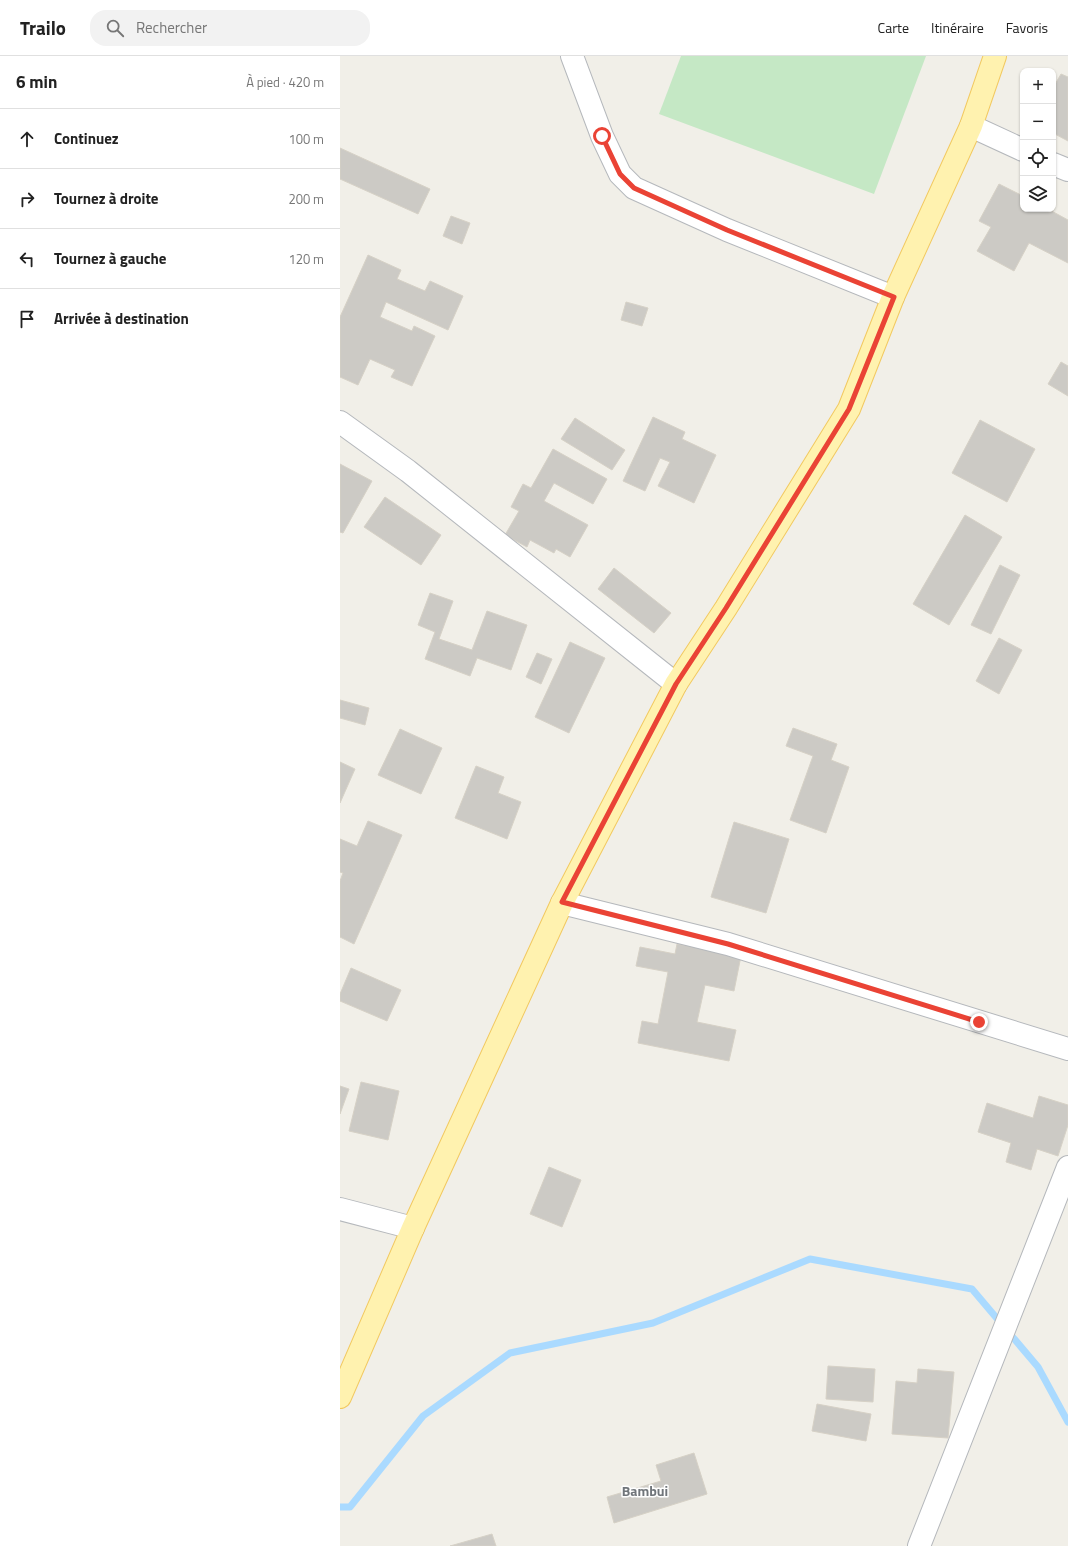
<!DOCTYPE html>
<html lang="fr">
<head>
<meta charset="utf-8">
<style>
	body { margin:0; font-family:"Titillium Web",sans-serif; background:#f2f2f2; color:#222 }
	.controls { position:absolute; right:12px; top:12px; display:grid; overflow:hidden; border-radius:8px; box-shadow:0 1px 3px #0004 }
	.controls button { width:36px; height:36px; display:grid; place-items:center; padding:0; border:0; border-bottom:1px solid #e0e0e0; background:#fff; color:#222; font:20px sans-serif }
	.stop { position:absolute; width:12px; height:12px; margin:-9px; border:3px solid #ea4335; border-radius:50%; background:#fff }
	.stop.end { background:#ea4335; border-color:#fff; box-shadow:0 1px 4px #0008 }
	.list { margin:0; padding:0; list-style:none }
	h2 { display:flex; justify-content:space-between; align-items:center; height:52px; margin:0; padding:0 16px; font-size:17px }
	h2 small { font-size:13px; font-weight:400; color:#767676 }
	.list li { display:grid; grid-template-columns:26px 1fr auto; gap:12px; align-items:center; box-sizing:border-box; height:60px; padding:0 16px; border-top:1px solid #e0e0e0 }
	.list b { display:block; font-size:15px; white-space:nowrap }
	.list em { font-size:13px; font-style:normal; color:#767676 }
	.icon { flex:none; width:22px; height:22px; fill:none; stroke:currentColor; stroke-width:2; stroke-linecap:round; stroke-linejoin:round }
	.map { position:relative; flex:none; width:728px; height:1490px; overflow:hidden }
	header { display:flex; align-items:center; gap:24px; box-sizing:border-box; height:56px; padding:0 20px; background:#fff; border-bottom:1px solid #e0e0e0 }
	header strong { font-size:19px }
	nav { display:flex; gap:22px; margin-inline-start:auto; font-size:14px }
	.search { width:280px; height:36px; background:#f2f2f2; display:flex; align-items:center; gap:10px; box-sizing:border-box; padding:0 14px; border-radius:16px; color:#767676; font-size:15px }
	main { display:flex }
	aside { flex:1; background:#fff }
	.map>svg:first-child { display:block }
	.green { fill:#c5e8c5 }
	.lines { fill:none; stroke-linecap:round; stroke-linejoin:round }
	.stream { stroke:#aadaff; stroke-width:7 }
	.building { fill:#cccac5; stroke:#d6d1c6 }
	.street-casing { stroke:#b5b8bc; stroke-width:24 }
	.primary-casing { stroke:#f2c960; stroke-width:24 }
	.street { stroke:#fff; stroke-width:22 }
	.primary { stroke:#fff2af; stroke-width:22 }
	.route { stroke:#ea4335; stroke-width:5 }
	.labels { text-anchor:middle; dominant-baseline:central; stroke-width:3; stroke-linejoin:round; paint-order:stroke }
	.quarter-label { font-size:14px; font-weight:bold; fill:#70757a; stroke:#fff }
</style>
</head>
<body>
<header>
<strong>Trailo</strong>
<div class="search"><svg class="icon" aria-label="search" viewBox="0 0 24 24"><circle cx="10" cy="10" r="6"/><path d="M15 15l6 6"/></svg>Rechercher</div>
<nav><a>Carte</a><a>Itinéraire</a><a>Favoris</a></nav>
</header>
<main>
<aside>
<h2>6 min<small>À pied · 420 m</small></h2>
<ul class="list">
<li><svg class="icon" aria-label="ahead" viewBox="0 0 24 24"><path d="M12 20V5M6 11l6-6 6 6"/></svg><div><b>Continuez</b></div><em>100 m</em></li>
<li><svg class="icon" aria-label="right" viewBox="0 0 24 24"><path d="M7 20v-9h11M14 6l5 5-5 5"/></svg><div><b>Tournez à droite</b></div><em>200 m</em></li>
<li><svg class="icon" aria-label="left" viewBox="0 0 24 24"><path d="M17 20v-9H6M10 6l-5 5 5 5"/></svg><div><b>Tournez à gauche</b></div><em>120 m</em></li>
<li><svg class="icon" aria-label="arrive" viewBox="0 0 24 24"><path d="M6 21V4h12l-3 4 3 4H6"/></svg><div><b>Arrivée à destination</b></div></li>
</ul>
</aside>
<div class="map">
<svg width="728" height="1490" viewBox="0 0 728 1490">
	<rect width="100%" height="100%" fill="#f1efe8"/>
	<path class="green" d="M341 0H586L534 138 319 58Z"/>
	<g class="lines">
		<path class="stream" d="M0 1451H10L83 1360 170 1297 313 1267 470 1203 632 1233 698 1311 728 1366"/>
	</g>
	<path class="building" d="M721 18 728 21V85L713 77V32Z
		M0 92 90 133 78 158 0 123Z
		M659 128 683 140V153H708L728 164V207L689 187 674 215 637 195 651 171 639 165Z
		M111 160 130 167 122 188 103 180Z
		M28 199 61 214 57 223 85 235 90 225 123 240 108 274 46 246 40 261 72 275 74 270 95 280 72 330 51 321 55 314 30 303 18 329 0 321V261Z
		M286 246 308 252 302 270 281 264Z
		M721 306 728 310V340L708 328Z
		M313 361 345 376 342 383 376 399 354 447 318 430 330 406 320 402 305 435 283 425Z
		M235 362 285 394 272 414 221 383Z
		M640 364 695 393 667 446 612 417Z
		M213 393 267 423 253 448 214 427 204 445 248 469 230 501 216 493 214 497 190 484 187 491 165 479 179 455 171 451 183 428 191 432Z
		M0 408 32 425 3 477 0 476Z
		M45 441 101 479 81 509 24 471Z
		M625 459 662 481 609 569 573 548Z
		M660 509 680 519 651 578 631 569Z
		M274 512 331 557 314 577 258 533Z
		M90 537 113 545 99 583 132 594 147 555 187 569 171 614 137 602 130 620 85 603 95 576 78 569Z
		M659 582 682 594 659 638 636 625Z
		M230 586 265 602 229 677 195 661Z
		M197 597 212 603 201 628 186 621Z
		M0 644 29 652 25 669 0 662Z
		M453 672 497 688 491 704 509 711 486 777 450 764 473 700 446 690Z
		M60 673 102 692 81 738 38 719Z
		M0 706 15 713 0 747Z
		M136 710 164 721 158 737 181 746 167 783 115 762Z
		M28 765 62 779 14 888 0 881V825L3 817 0 816V783L17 790Z
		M394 766 449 783 426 857 371 841Z
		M337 888 401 900 394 935 365 929 357 966 396 974 389 1005 298 987 302 965 318 968 328 916 296 910 300 891 335 898Z
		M11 912 61 934 47 965 0 945V938Z
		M21 1026 59 1035 48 1084 9 1075Z
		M0 1030 9 1033 0 1058Z
		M699 1040 728 1049V1069L718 1100 697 1093 691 1114 666 1106 671 1087 638 1076 647 1047 693 1062Z
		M209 1111 241 1124 222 1171 190 1158Z
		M488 1310 535 1313 533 1346 486 1343Z
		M578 1313 614 1316 608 1382 552 1378 556 1325 577 1327Z
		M477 1348 531 1358 526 1385 472 1375Z
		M354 1397 367 1438 274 1467 267 1441 321 1425 316 1409Z
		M152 1478 156 1490H110Z"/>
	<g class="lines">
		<g class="street-casing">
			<path id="street" d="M232 0 262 80 280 118 294 132 387 174 553 241
				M631 70 683 94
				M713 108 728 114
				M0 366 68 415 336 628
				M222 847 388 888 728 993
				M0 1153 73 1172
				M579 1490 728 1111"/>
		</g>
		<g class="primary-casing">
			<path id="primary" d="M0 1341 73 1172 222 847 336 628 386 552 509 353 553 241 631 70 655 0"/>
		</g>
		<use href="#street" class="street"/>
		<use href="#primary" class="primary"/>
	</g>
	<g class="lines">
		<path class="route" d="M262 80 280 118 294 132 387 174 554 241 509 353 386 552 336 628 222 846 388 888 639 966"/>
	</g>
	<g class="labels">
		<g class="quarter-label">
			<text x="305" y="1434">Bambui</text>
		</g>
	</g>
</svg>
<div class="controls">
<button>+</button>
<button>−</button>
<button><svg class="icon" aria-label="locate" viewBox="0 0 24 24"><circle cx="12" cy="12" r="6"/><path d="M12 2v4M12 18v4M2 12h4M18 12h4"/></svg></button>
<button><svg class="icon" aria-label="layers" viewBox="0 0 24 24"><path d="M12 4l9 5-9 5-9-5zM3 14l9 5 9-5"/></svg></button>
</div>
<div class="stop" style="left:262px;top:80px"></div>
<div class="stop end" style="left:639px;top:966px"></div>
</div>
</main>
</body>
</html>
